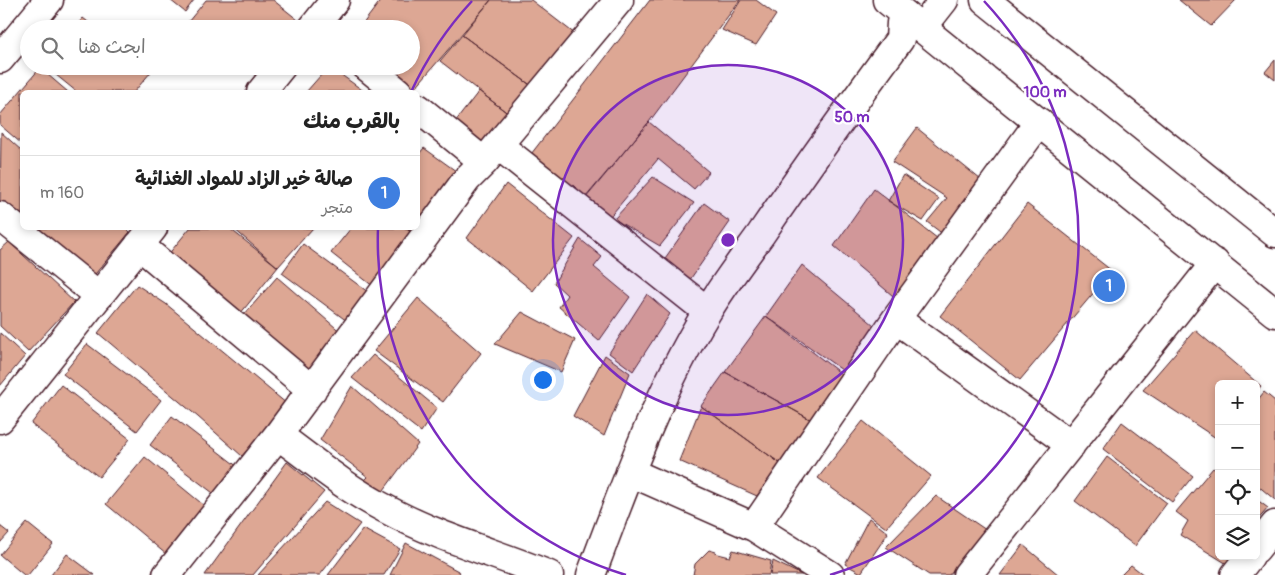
<!DOCTYPE html>
<html lang="ar">
<head>
<meta charset="utf-8">
<style>
	body { margin:0; font-family:Pangolin,"Playpen Sans Arabic",sans-serif; background:#f6f6f6; color:#222; direction:rtl }
	.controls { position:absolute; right:15px; bottom:15px; display:grid; overflow:hidden; border-radius:8px; box-shadow:0 2px 8px #0003 }
	.controls button { width:45px; height:45px; display:grid; place-items:center; padding:0; border:0; border-bottom:1px solid #e0e0e0; background:#fff; color:#222; font:25px sans-serif }
	.you { position:absolute; left:542px; top:379px; width:18px; height:18px; margin:-12px; border:4px solid #fff; border-radius:50%; background:#1a73e8; box-shadow:0 0 0 8px #1a73e833 }
	.badge { display:grid; place-items:center; width:32px; height:32px; border-radius:50%; background:#2563eb; color:#fff; font-size:16px; font-weight:700 }
	.pin { position:absolute; translate:-50% -50%; border:2px solid #fff; box-shadow:0 1px 5px #0006 }
	.list { margin:0; padding:0; list-style:none }
	h2 { display:flex; justify-content:space-between; align-items:center; height:65px; margin:0; padding:0 20px; font-size:21px }
	h2 small { font-size:16px; font-weight:400; color:#767676 }
	.list li { display:grid; grid-template-columns:32px 1fr auto; gap:15px; align-items:center; box-sizing:border-box; height:75px; padding:0 20px; border-top:1px solid #e0e0e0 }
	.list b { display:block; font-size:19px; white-space:nowrap }
	.list p { margin:0; font-size:16px; white-space:nowrap; color:#767676 }
	.list em { font-size:16px; font-style:normal; color:#767676 }
	.icon { flex:none; width:28px; height:28px; fill:none; stroke:currentColor; stroke-width:2; stroke-linecap:round; stroke-linejoin:round }
	.map { position:relative; flex:none; width:1275px; height:575px; overflow:hidden; direction:ltr }
	.search { position:absolute; background:#fff; box-shadow:0 2px 8px #0003; left:20px; top:20px; width:400px; height:55px; display:flex; align-items:center; gap:12px; box-sizing:border-box; padding:0 18px; border-radius:28px; color:#767676; font-size:19px }
	.panel { position:absolute; background:#fff; box-shadow:0 2px 8px #0003; left:20px; top:90px; width:400px; height:140px; border-radius:8px; direction:rtl }
	.map>svg:first-child { display:block }
	.building { fill:#dda794; stroke:#4a1f2b }
	.lines { fill:none; stroke-linecap:round; stroke-linejoin:round }
	.street-casing { stroke:#4a1f2b; stroke-width:31 }
	.secondary-casing { stroke:#4a1f2b; stroke-width:31 }
	.primary-casing { stroke:#4a1f2b; stroke-width:31 }
	.street { stroke:#fff; stroke-width:28 }
	.secondary { stroke:#fff; stroke-width:28 }
	.primary { stroke:#fff; stroke-width:28 }
	.ring { fill:none; stroke:#7b2cbf; stroke-width:2.5 }
	.centre { fill:#7b2cbf; stroke:#fff; stroke-width:2.5 }
	.ring-label { font-size:15px; text-anchor:middle; font-weight:bold; fill:#7b2cbf; stroke:#fff; stroke-width:4.5; stroke-linejoin:round; paint-order:stroke }
</style>
</head>
<body>
<div class="map">
<svg width="1275" height="575" viewBox="0 0 1275 575">
	<rect width="100%" height="100%" fill="#fff"/>
	<filter id="ink" filterUnits="userSpaceOnUse"><feTurbulence type="fractalNoise" baseFrequency=".02" numOctaves="2"/><feDisplacementMap in="SourceGraphic" scale="10" xChannelSelector="R" yChannelSelector="G"/><feConvolveMatrix kernelMatrix="1 2 1 2 8 2 1 2 1" color-interpolation-filters="sRGB"/></filter>
	<g filter="url(#ink)">
		<path class="building" d="M170 0H194L185 12Z
			M206 0H273L303 24 299 29H197L188 22Z
			M381 0H491L414 89 390 66H411V29H359Z
			M491 0H531L575 34 533 87 462 35Z
			M650 0H740L649 122 585 198 528 158Z
			M741 0H756L776 15 756 45 722 30Z
			M1179 0H1236L1211 26Z
			M83 18 97 29H74Z
			M462 35 533 87 510 115 440 61Z
			M1275 60V80L1265 72Z
			M45 66H156L134 92H77Z
			M244 66H269L259 78Z
			M329 66 365 92H306Z
			M40 68 68 92H22V144L0 125V115Z
			M479 91 510 115 486 147 455 122Z
			M649 122 709 172 694 189 658 159 603 225 580 205Z
			M917 128 986 184 948 238 927 222 947 198 892 162Z
			M1 132 22 151V218L0 205Z
			M424 148 467 179 415 235 406 228H418V155Z
			M903 175 939 199 923 221 888 201Z
			M653 177 694 203 660 246 614 219Z
			M506 184 574 238 533 291 467 238Z
			M874 189 942 242 899 301 834 246Z
			M704 203 730 222 689 281 663 261Z
			M1027 204 1112 271 1020 380 940 316Z
			M22 228H126L130 232 86 285Z
			M190 228H229L278 267 240 314 167 256Z
			M233 228H313L278 267Z
			M351 228H405L415 235 374 287 331 253Z
			M580 239 602 257 594 267 630 297 599 341 559 307 567 295 554 283Z
			M9 242 74 302 28 352 0 326V250Z
			M303 244 372 295 351 324 282 273Z
			M802 265 880 330 849 375 766 316Z
			M277 277 343 334 302 380 237 323Z
			M137 285 166 304 287 404 242 456 198 417 98 333Z
			M647 294 670 314 633 371 609 353Z
			M418 298 481 353 443 402 374 351Z
			M522 312 575 340 561 372 495 344Z
			M766 316 849 380 815 422 725 372Z
			M1195 330 1261 386 1256 392V384H1219V440L1143 390Z
			M0 333 25 356 0 386Z
			M87 344 161 400 137 431 63 374Z
			M373 355 437 408 421 432 352 378Z
			M605 355 630 373 604 436 573 416Z
			M725 372 815 422 781 464 701 406Z
			M61 385 130 439 99 477 31 424Z
			M352 386 418 444 381 494 362 483 368 477 320 440Z
			M1264 392 1275 401V500L1256 484V402Z
			M701 406 781 464 757 496 679 461Z
			M172 416 238 467 217 496 150 445Z
			M863 421 931 476 886 528 818 478Z
			M1122 422 1193 476 1172 502 1103 449Z
			M145 457 206 507 167 555 106 504Z
			M1107 457 1167 503 1135 546 1075 501Z
			M287 462 324 492 253 575H205Z
			M1213 468 1219 472V556H1240L1232 567 1180 535 1188 521 1176 512Z
			M936 496 986 530 949 575H929L886 547Z
			M1256 499 1268 508 1256 522Z
			M325 502 360 524 320 575H258Z
			M869 518 888 533 861 573 845 564Z
			M27 523 53 544 28 575H24L0 555Z
			M0 526 9 533 0 543Z
			M363 529 400 549 384 575H328Z
			M406 543 460 572 458 575H390Z
			M1023 545 1059 575H1000Z
			M709 550 716 552 718 554 730 557 733 550 771 561 769 575H693L695 564Z
			M67 554 95 575H51Z
			M773 561 802 575H770Z
			M1131 565 1144 575H1121Z"/>
		<g class="lines">
			<g class="street-casing">
				<path id="street" d="M312 29 335 0
					M0 59 49 0
					M366 66 398 92
					M261 92 282 66
					M418 108 484 162
					M498 145 707 311
					M0 216 99 296
					M139 245 312 390
					M896 319 1071 445
					M0 419 153 228
					M278 435C313 461 347 489 386 509 437 537 495 553 549 575
					M630 472 754 527 830 575
					M754 527 896 319 1039 122
					M1256 549 1275 525
					M167 575 278 435 467 179 484 162 619 0
					M591 575C625 485 657 394 707 312 723 285 743 259 761 234 806 168 852 104 900 39L901 23 904 14
					M967 575 1215 263
					M1235 575 1250 556"/>
			</g>
			<g class="secondary-casing">
				<path id="secondary" d="M922 28 944 0"/>
			</g>
			<g class="primary-casing">
				<path id="primary" d="M887 0 1275 313
					M985 0 1275 233"/>
			</g>
			<use href="#street" class="street"/>
			<use href="#secondary" class="secondary"/>
			<use href="#primary" class="primary"/>
		</g>
	</g>
	<circle cx="728" cy="240" r="175" fill="#7b2cbf" fill-opacity=".12"/>
	<g class="ring">
		<circle cx="728" cy="240" r="175"/>
		<path d="M626 575A350 350 0 0 1 378 228M411 92A350 350 0 0 1 472 1M984 1A350 350 0 0 1 830 575"/>
	</g>
	<circle cx="728" cy="240" r="8" class="centre"/>
	<g class="ring-label">
		<text x="1045" y="97">100 m</text>
		<text x="852" y="122">50 m</text>
	</g>
</svg>
<div class="controls">
<button>+</button>
<button>−</button>
<button><svg class="icon" aria-label="locate" viewBox="0 0 24 24"><circle cx="12" cy="12" r="6"/><path d="M12 2v4M12 18v4M2 12h4M18 12h4"/></svg></button>
<button><svg class="icon" aria-label="layers" viewBox="0 0 24 24"><path d="M12 4l9 5-9 5-9-5zM3 14l9 5 9-5"/></svg></button>
</div>
<div class="you"></div>
<div class="pin badge" style="left:1109px;top:286px;background:#3f7fe0">1</div>
<div class="search"><svg class="icon" aria-label="search" viewBox="0 0 24 24"><circle cx="10" cy="10" r="6"/><path d="M15 15l6 6"/></svg>ابحث هنا</div>
<section class="panel">
<h2>بالقرب منك<small></small></h2>
<ul class="list">
<li><span class="badge" style="background:#3f7fe0">1</span><div><b>صالة خير الزاد للمواد الغذائية</b><p>متجر</p></div><em>160 m</em></li>
</ul>
</section>
</div>
</body>
</html>
